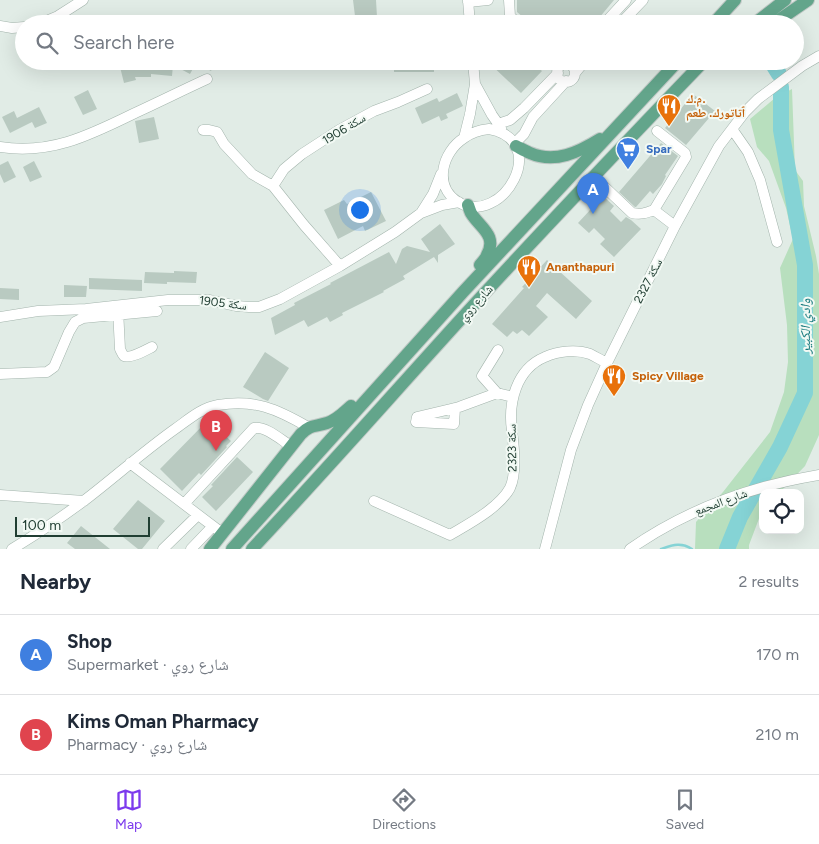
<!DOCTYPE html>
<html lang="en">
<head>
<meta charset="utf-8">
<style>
	body { margin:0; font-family:Figtree,"Noto Naskh Arabic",sans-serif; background:#f2f2f3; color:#1f2937 }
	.controls { position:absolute; right:15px; bottom:15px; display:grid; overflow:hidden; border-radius:10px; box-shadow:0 5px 20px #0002 }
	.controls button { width:45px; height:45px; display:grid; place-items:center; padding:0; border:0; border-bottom:1px solid #e0e1e3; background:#fff; color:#1f2937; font:25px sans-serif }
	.scale { position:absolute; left:15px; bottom:12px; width:135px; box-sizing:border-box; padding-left:5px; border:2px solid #203e32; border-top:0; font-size:14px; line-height:18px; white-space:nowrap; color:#203e32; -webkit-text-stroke:4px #f2f9f4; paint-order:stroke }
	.you { position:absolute; left:359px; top:209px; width:18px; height:18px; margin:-12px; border:4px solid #fff; border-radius:50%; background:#1a73e8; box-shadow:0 0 0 8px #1a73e833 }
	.badge { display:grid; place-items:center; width:32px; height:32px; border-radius:50%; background:#7c3aed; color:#fff; font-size:16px; font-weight:700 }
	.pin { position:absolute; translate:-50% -41px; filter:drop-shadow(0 1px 2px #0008) }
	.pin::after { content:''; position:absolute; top:26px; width:18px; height:15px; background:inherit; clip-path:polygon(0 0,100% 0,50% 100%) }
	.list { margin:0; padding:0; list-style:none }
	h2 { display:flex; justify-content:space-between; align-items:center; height:65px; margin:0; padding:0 20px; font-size:21px }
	h2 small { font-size:16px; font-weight:400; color:#747a83 }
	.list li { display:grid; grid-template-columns:32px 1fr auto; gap:15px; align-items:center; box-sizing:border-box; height:80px; padding:0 20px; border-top:1px solid #e0e1e3 }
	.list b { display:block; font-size:19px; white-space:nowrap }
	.list p { margin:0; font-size:16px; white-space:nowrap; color:#747a83 }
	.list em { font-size:16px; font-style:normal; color:#747a83 }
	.icon { flex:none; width:28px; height:28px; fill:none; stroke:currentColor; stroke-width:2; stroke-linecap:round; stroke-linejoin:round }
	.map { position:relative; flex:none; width:819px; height:549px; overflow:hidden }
	.search { position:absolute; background:#fff; box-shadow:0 5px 20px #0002; left:15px; right:15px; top:15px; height:55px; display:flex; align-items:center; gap:12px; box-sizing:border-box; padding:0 18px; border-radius:28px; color:#747a83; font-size:19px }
	.sheet { height:225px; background:#fff }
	nav { display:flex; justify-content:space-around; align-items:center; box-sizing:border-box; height:70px; border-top:1px solid #e0e1e3; background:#fff; font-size:14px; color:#747a83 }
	nav a { display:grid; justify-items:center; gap:2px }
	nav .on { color:#7c3aed }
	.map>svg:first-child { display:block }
	.green { fill:#b8dfbe }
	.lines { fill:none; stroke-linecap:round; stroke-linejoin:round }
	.stream { stroke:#85d3d5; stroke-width:2.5 }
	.river { stroke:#85d3d5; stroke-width:16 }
	.building { fill:#b9cac1 }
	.minor-casing { stroke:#a3b4ac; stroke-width:11 }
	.major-casing { stroke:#c1c9c6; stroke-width:14 }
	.minor { stroke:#fff; stroke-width:10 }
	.major { stroke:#63a58b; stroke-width:12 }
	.labels { text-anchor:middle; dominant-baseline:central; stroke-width:4; stroke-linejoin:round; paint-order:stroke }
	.food-label { font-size:12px; font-weight:bold; fill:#c56008; stroke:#f2f9f4; text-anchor:start }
	.street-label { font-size:12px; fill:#203e32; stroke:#f2f9f4 }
	.shop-label { font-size:12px; font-weight:bold; fill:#366cbe; stroke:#f2f9f4; text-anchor:start }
	.water-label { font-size:14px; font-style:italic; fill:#177a7e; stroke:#f2f9f4 }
</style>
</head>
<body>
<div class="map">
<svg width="819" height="549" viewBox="0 0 819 549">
	<rect width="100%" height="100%" fill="#e1ece6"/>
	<path class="green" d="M792 89 795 170 803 181 804 206 816 256 819 274V435L805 466 779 493H763V508L749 545V549H695L696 522 723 492 770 432 784 392 788 362 787 325 780 268 793 239 786 208 769 161 757 147 750 119 775 98Z"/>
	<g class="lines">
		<path class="stream" d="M661 549C673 545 681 542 692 549"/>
		<path class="river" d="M771 61 779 74
			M727 549 740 517 780 447 805 393V265L781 130V87"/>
	</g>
	<path class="building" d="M353 0H376L377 17 388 16 389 24H356Z
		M517 0H614L594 24H531L517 12Z
		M126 61H216L211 71 196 63 190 74 173 65 172 76 151 74V77H135L136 80 124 83 119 63Z
		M394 61H434V72H394Z
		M487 61H531L542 71 521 93Z
		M88 90 97 109 83 115 74 97Z
		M457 93 463 106 446 114 448 118 441 121 439 116 422 124 415 108 437 98 439 102Z
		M693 94 715 111 686 145 665 128Z
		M39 107 47 123 35 128 32 122 10 133 2 117 14 111 17 118Z
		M154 117 159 139 139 143 135 121Z
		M661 143 678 156 665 175 666 176 662 184 653 194 650 191 636 207H635L619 192Z
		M8 161 16 177 4 183 0 174V165Z
		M34 161 42 177 30 182 23 167Z
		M371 192 386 221 365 231 363 226 338 239 324 210 344 200 347 204Z
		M603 196 614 206 610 211 621 222 626 217 631 220 641 229 614 257 600 244 605 239 594 228 589 233 578 223Z
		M440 224 455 244 438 255V263L434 257 403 276 405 279 383 291 384 292 342 313 343 315 330 322 327 317 308 327 304 320 275 335 271 318 295 305 294 303 331 284 330 283 389 252 396 264 402 249 407 246 430 252 421 239Z
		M547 260 592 301 576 319 547 293 536 306 548 317 529 336 522 330 517 334 513 331 507 337 492 324 524 288 522 287Z
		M174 271 197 272 196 283 167 282V284L144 283 145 272 174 273Z
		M89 278 142 280V291L89 289Z
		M64 285 87 286 86 297H64Z
		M0 288 19 289V300L0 299Z
		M265 352 289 368 268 401 263 399 243 387Z
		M208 420 231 441 226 446 227 447 201 475 199 473 182 491 160 469Z
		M237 457 253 472 216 511 202 497 213 486 211 485Z
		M138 500 165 521 142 549H138L113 529Z
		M81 526 110 549H75L67 543Z"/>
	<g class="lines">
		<g class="minor-casing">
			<path id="minor" d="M468 0 470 24
				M509 0 510 16 518 24
				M468 2 488 0
				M39 24 58 16 83 0
				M604 24 626 0
				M620 24 643 0
				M0 26 12 28 24 27
				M557 73a9 9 0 1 1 18 0a9 9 0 1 1-18 0Z
				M575 73 585 61
				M475 84 492 115 501 128
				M498 124 510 120 524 108 558 73
				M489 129C552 140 503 228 458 202 433 186 442 152 464 138 472 132 480 130 489 129Z
				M732 129 748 152 760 180 777 242
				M203 130H209L217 132 224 144 252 174 273 186 304 225 340 266
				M657 131 685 153 686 157 654 210 675 226
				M464 138 470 114 475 84 473 61
				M515 143 524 134 533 117 566 81
				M0 147C51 155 90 135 135 113 159 102 183 90 207 79
				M593 176 632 213C641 215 646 213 654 210
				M273 186 284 169 302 154 339 130 374 111 398 102 427 89
				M421 213 433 194 441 174
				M118 309 120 349C121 351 122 354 124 356 130 359 146 350 152 347
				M0 317 38 311 86 309 168 300H209L237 306 249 307H259L280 299 340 266 395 232 421 213 442 205 459 202
				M0 374 47 372 54 367 69 332 75 322 83 318 157 311
				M497 393 482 376 498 350
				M455 408 454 424 416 422 417 417 455 408 459 407 497 393 513 397
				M130 463 222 533
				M0 495 84 501
				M374 501 450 535C470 523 499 508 510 488 517 473 514 447 512 431 508 403 516 369 545 357 558 351 577 349 590 354 596 357 601 360 607 363
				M184 504 254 428C266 426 281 440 291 446
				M12 549C37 534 62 517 85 500 115 477 144 451 175 429 188 420 201 408 218 405 255 399 277 409 308 427
				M163 549 198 515
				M191 549 213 526
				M545 549 571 450 588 405 607 363 675 226 719 146 745 112 758 99 802 66 819 56
				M630 549C686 510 752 486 819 475"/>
		</g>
		<g class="major-casing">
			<path id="major" d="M713 24 735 0
				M754 24 785 0
				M773 24 808 0
				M516 146C520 148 525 151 530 153 555 164 579 152 600 139
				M468 205C469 208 470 211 471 213 479 227 498 235 487 255 486 259 482 262 480 265
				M210 549 301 434C311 424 315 427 327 423 337 420 343 413 351 406
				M232 549 463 292 678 61
				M252 549C330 466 404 381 481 297 554 218 629 139 704 61"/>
		</g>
		<use href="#minor" class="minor"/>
		<use href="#major" class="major"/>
	</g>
	<defs>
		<g id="restaurant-pin" transform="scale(1.25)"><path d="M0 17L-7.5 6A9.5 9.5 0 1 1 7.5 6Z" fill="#e8710a" stroke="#f2f9f4"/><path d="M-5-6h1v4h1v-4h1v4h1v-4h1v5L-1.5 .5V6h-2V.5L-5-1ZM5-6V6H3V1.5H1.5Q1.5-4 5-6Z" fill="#fff"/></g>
		<g id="supermarket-pin" transform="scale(1.25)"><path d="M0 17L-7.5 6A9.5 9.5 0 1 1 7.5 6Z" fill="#3f7fe0" stroke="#f2f9f4"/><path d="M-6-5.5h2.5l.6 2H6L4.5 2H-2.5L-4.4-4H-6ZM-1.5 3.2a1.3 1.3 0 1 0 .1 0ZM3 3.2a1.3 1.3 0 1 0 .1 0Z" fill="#fff"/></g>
	</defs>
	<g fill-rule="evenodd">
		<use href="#restaurant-pin" x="669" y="106"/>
		<use href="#supermarket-pin" x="628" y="149"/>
		<use href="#restaurant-pin" x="529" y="267"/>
		<use href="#restaurant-pin" x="614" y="376"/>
	</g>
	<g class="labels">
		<g class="food-label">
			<text x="686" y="99">م.ك.<tspan x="686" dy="14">ٱتاتورك. طعم</tspan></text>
			<text x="546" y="267">Ananthapuri</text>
			<text x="632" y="376">Spicy Village</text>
		</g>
		<g class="street-label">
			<text transform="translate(344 129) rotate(-31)">سكة 1906</text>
			<text transform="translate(648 281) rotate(-63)">سكة 2327</text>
			<text transform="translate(223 303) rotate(7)">سكة 1905</text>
			<text transform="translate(476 303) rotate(-48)">شارع روي</text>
			<text transform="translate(512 448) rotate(-91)">سكة 2323</text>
			<text transform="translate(721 502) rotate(-20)">شارع المجمع</text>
		</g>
		<g class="shop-label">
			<text x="646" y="149">Spar</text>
		</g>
		<g class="water-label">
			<text transform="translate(805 326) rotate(-90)">وادي الكبير</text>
		</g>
	</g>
</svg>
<div class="controls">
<button><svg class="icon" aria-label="locate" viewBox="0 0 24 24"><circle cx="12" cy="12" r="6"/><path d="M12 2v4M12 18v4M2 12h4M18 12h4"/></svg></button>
</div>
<div class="scale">100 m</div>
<div class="you"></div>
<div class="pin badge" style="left:593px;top:214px;background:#3f7fe0">A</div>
<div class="pin badge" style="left:216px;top:451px;background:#e0444e">B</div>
<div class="search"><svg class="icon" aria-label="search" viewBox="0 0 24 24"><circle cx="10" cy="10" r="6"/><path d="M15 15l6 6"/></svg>Search here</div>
</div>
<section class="sheet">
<h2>Nearby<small>2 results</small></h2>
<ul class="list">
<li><span class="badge" style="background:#3f7fe0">A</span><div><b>Shop</b><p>Supermarket · شارع روي</p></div><em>170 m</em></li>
<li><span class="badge" style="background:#e0444e">B</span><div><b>Kims Oman Pharmacy</b><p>Pharmacy · شارع روي</p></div><em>210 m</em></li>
</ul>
</section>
<nav>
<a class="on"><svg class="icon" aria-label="map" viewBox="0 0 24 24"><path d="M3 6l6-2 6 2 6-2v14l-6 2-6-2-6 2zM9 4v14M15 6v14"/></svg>Map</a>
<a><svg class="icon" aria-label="directions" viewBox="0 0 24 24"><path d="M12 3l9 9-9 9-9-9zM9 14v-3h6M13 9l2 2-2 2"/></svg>Directions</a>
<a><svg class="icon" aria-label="saved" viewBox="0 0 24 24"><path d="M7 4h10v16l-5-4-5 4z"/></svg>Saved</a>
</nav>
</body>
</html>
